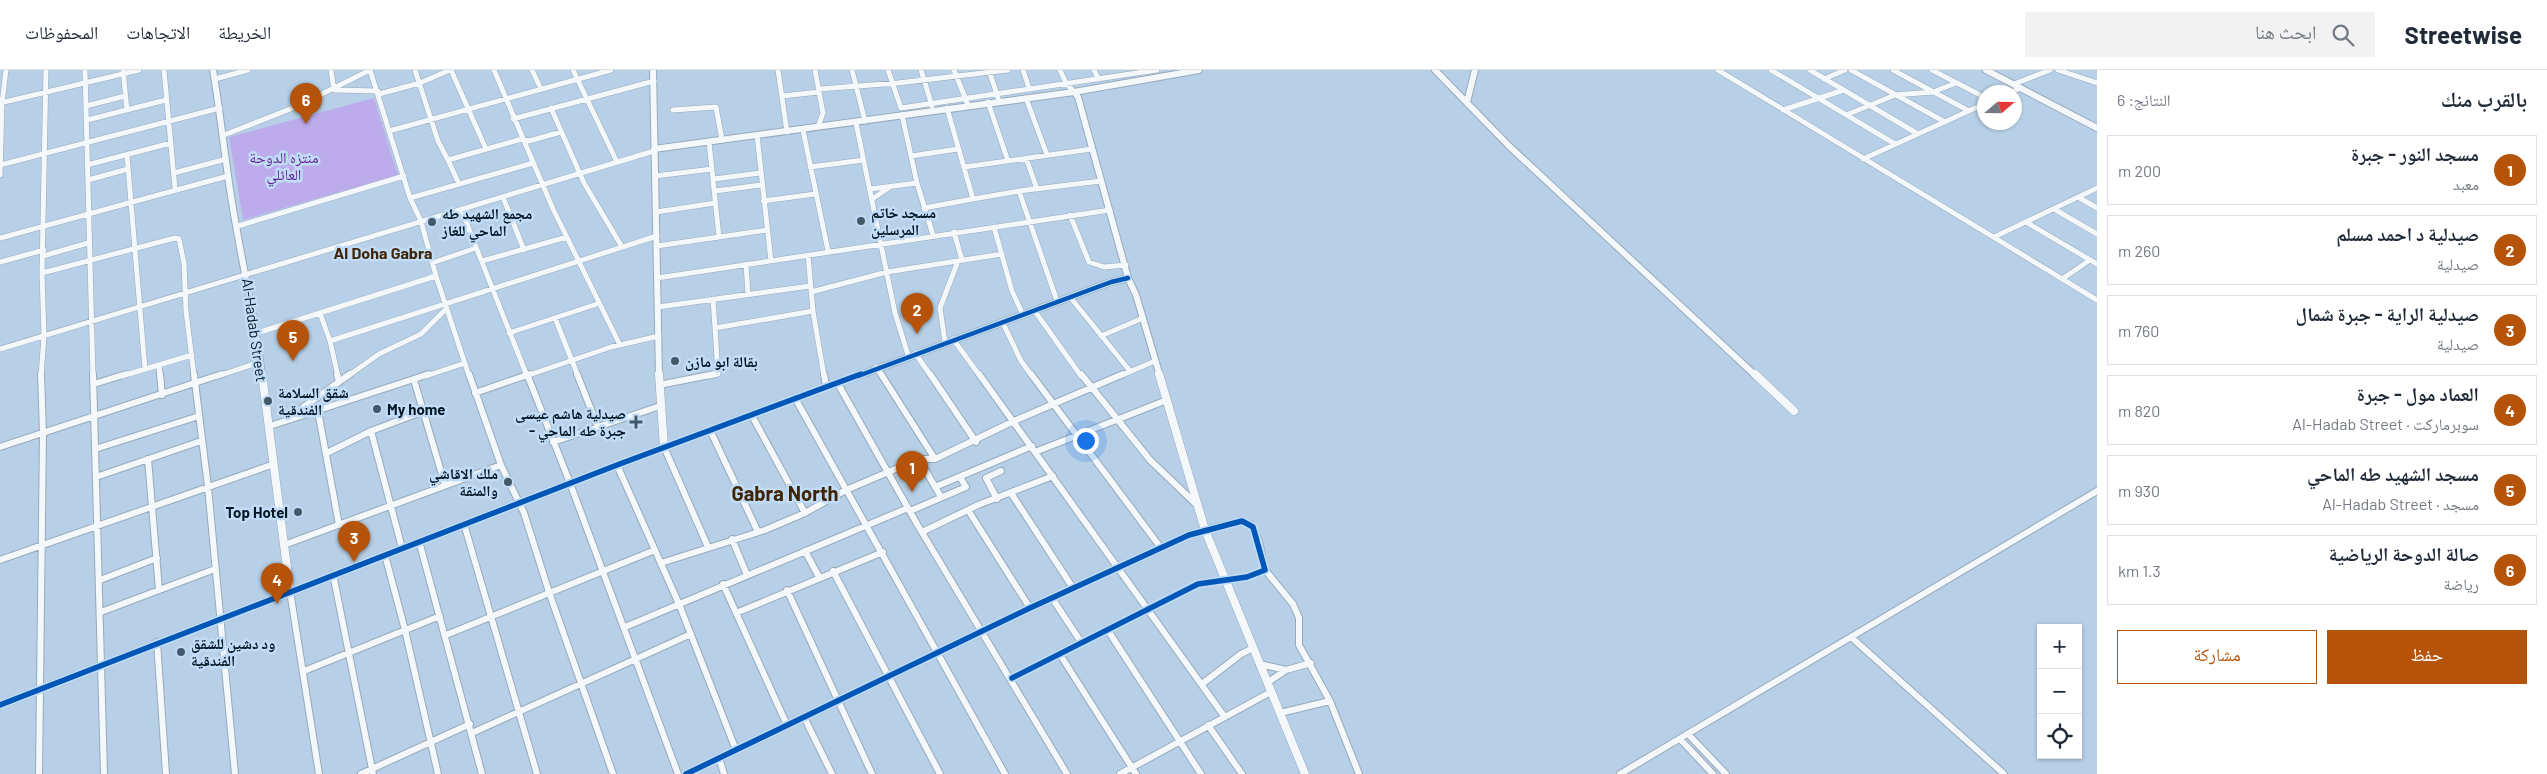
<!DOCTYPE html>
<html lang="ar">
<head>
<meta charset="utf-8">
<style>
	body { margin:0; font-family:Barlow,"Noto Naskh Arabic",sans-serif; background:#f2f2f3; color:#1f2937; direction:rtl }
	.controls { position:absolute; right:15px; bottom:15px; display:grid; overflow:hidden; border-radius:0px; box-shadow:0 1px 4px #0004 }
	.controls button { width:45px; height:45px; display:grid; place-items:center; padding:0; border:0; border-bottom:1px solid #e0e1e3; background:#fff; color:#1f2937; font:25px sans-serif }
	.compass { position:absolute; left:1977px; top:15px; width:45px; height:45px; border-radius:50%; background:#fff; box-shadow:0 1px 4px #0004; rotate:70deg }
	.you { position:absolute; left:1085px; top:370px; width:18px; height:18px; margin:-12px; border:4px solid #fff; border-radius:50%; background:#1a73e8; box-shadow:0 0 0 8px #1a73e833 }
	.badge { display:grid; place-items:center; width:32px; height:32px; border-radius:50%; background:#b45309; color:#fff; font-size:16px; font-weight:700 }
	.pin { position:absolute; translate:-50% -41px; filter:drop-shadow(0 1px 2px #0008) }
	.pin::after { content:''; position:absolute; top:26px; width:18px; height:15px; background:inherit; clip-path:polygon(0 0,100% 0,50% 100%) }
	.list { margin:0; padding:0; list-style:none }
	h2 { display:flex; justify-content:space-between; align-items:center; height:65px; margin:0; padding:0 20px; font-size:21px }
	h2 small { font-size:16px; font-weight:400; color:#747a83 }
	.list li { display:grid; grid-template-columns:32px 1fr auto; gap:15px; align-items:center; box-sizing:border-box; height:70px; margin:0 10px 10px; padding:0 10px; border:1px solid #e0e1e3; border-radius:0px }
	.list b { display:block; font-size:19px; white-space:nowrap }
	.list p { margin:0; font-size:16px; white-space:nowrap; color:#747a83 }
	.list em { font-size:16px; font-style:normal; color:#747a83 }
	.actions { display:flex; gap:10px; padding:15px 20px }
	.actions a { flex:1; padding:11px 0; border:1px solid #b45309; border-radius:0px; text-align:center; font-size:18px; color:#b45309 }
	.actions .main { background:#b45309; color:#fff }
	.icon { flex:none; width:28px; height:28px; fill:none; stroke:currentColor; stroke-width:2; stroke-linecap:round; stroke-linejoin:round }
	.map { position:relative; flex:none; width:2097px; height:704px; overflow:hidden; direction:ltr }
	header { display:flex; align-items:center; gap:30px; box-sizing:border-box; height:70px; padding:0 25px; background:#fff; border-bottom:1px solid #e0e1e3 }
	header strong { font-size:24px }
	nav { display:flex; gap:28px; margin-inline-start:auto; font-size:18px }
	.search { width:350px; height:45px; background:#f2f2f3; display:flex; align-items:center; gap:12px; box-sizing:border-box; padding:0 18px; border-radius:0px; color:#747a83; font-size:19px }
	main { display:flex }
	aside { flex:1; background:#fff }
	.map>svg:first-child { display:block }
	.green { fill:#bcacec }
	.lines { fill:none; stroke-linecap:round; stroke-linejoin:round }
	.street-far1-casing { stroke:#96aabb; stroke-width:6 }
	.street-casing { stroke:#96aabb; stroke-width:8 }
	.secondary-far1-casing { stroke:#96aabb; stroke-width:8 }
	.secondary-casing { stroke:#96aabb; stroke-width:9 }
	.street-far1 { stroke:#f4f8fb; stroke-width:5 }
	.street { stroke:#f4f8fb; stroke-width:6 }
	.secondary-far1 { stroke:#f4f8fb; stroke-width:6 }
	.secondary { stroke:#f4f8fb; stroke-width:8 }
	.cycleway-far1-casing { stroke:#c1dcf6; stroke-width:7 }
	.cycleway-casing { stroke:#c1dcf6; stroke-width:9 }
	.cycleway-far1 { stroke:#0057b8; stroke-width:4.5 }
	.cycleway { stroke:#0057b8; stroke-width:5.5 }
	.poi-dot { fill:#435869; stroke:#c1dcf6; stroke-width:2 }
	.labels { text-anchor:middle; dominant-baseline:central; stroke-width:5; stroke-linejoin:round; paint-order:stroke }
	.park-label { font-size:15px; fill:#652295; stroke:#c1dcf6 }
	.poi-label { font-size:15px; font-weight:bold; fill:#051725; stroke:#c1dcf6; text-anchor:start }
	.street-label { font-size:15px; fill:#051725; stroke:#c1dcf6 }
	.neighbourhood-label { font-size:16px; font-weight:bold; fill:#402505; stroke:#c1dcf6 }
	.district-label { font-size:20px; font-weight:bold; fill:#402505; stroke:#c1dcf6 }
</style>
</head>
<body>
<header>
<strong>Streetwise</strong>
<div class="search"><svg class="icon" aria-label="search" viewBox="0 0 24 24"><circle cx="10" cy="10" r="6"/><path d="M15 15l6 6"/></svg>ابحث هنا</div>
<nav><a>الخريطة</a><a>الاتجاهات</a><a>المحفوظات</a></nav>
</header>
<main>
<aside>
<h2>بالقرب منك<small>النتائج: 6</small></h2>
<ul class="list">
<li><span class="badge">1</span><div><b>مسجد النور - جبرة</b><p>معبد</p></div><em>200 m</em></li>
<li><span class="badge">2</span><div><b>صيدلية د احمد مسلم</b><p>صيدلية</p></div><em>260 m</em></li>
<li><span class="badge">3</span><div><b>صيدلية الراية - جبرة شمال</b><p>صيدلية</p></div><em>760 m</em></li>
<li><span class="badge">4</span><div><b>العماد مول - جبرة</b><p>سوبرماركت · Al-Hadab Street</p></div><em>820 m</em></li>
<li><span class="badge">5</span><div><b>مسجد الشهيد طه الماحي</b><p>مسجد · Al-Hadab Street</p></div><em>930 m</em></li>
<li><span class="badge">6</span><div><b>صالة الدوحة الرياضية</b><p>رياضة</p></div><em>1.3 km</em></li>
</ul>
<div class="actions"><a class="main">حفظ</a><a>مشاركة</a></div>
</aside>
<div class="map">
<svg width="2097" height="704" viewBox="0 0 2097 704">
	<rect width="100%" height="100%" fill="#b7d0e7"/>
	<path class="green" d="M374 28 398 105 243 150 229 67Z"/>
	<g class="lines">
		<g class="street-far1-casing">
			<path id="street-far1" d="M85 0 93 306
				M123 0 127 40
				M164 0 175 119
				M331 0 334 20 378 21
				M370 0 410 128 421 151 436 206 469 306
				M415 0 438 71 448 90
				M451 0 486 79
				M494 0 553 139 620 275
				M532 0 541 19
				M573 0 617 92
				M778 0 787 62
				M815 0 823 43 818 57
				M852 0 865 51
				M888 0 901 38 1157 0
				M921 0 932 36
				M954 0 968 35
				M989 0 999 31
				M1023 0 1029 18
				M1060 0 1066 13 1074 22
				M1094 0 1098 8
				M1718 0 2097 230
				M1771 0 1895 74
				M1810 0 1918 64
				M1851 0 1945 52
				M1893 0 1969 41
				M1932 0 1984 27
				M2058 0 2097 13
				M215 9 248 0
				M1824 9 1845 0
				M2014 14 2050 0
				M819 19 898 13 1008 0
				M2011 22 2021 18
				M379 24 420 13 450 0
				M782 26 819 22
				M1026 28 1047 85
				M988 32 1008 91
				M0 33 139 0
				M86 36 125 26
				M551 38 584 113 622 177
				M673 40 716 37 722 70
				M1783 40 1844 20
				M902 45 917 113 933 165
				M1846 45 1895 25 1933 22 1956 13
				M513 49 654 11
				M87 50 166 30
				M856 53 895 243 908 285
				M803 60 828 181
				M389 61 611 0
				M224 65 298 36 370 0
				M757 65 771 191
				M709 72 719 167
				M127 85 145 299
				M911 86 958 79
				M1026 88 1037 119
				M1863 89 1984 34
				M0 95 220 38
				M87 95 171 73
				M810 97 864 90
				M964 97 1092 79
				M174 103 226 89
				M0 105 2 33 6 0
				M655 106 712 99
				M714 109 760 103
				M88 110 128 99
				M459 114 448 90 522 69 529 71 561 62
				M870 119 917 113
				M715 121 761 115
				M503 127 524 180
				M2078 127 2097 138
				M410 128 533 93
				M872 129 890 117
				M973 129 1019 121
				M763 131 815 124
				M924 138 973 129 947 38
				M461 139 527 306
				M2054 139 2097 164
				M656 142 715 133
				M1070 145 1089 192 1104 197 1126 195
				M2026 152 2097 194
				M238 156 404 106
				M994 157 1012 221 1023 245
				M954 162 962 190
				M1994 167 2097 118
				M0 168 228 106
				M657 176 767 160
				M808 185 813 241 824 306
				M43 186 88 173
				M482 191 567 167
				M0 192 44 180
				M432 193 476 178
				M746 194 748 224
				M42 203 175 168 179 169 184 193 186 241 194 306
				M657 208 1110 140
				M2062 209 2090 190
				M811 222 887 202 1002 184
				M1070 227 1130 301
				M713 229 715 258 813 241
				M1057 231 1019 121 1101 111
				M658 237 810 216
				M1034 240 1081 306
				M320 243 330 271 657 166
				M555 248 578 306
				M1002 251 1021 291 1032 306
				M257 263 436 206
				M509 263 597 234
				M1101 266 1143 248
				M953 269 980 306
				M330 271 338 306
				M945 272 940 238 958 191
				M0 279 654 81
				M915 283 931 306
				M159 295 160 306
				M876 297 882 306
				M41 306 44 266 42 203 46 0
				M122 306 192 285
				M218 306 260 292
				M348 306 379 284 421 264 446 239
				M426 306 465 293
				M526 306 611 277 659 266
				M709 306 718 304 715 258
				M1120 306 1155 291"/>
		</g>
		<g class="street-casing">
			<path id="street" d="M93 304 104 704
				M160 304 162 325
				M194 304 208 417 235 704
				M337 304 339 312
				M469 304 501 395 524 443 549 522 613 704
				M527 304 570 413 678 704
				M577 304 598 357
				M824 304 826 316
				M881 304 935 389
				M930 304 976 372
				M979 304 1224 646
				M1031 304 1161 478
				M1081 304 1150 390 1197 435
				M414 310 445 415
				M837 312 917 454 1067 704
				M94 314 126 304
				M659 315 715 304
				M475 323 530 304
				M795 328 1005 704
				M318 341 339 455
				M751 344 805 443
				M288 348 350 304
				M270 356 429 304
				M710 360 758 462
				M371 361 402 478
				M553 372 660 336
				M0 377 222 304
				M664 377 708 477
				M95 379 199 346
				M1035 382 1167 330
				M327 383 371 361 424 341
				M148 389 159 520
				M919 389 941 427
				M617 395 679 534 736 680
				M96 407 201 371
				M935 417 1032 376
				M1011 423 1073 518
				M997 429 986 408 1001 401
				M968 440 1030 538
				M910 441 966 417 960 407
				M464 454 537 704
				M922 462 978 435 1053 406
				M732 469 747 505
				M419 471 482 704
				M284 475 501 395
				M805 481 819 507
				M385 485 405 560 438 704
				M0 490 274 394
				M661 493 765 460 805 443 846 420 919 389H935L1014 351 1123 304
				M1265 500 1293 534 1299 548V575L1330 631 1359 704
				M833 501 940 704
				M333 504 373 704
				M100 510 157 488
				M723 514 787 655
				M787 520 872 704
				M290 521 319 704
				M1052 528 1081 572
				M101 542 215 499
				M736 543 883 482
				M625 557 908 438
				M1107 559 1201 704
				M446 565 655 480
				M1851 567 2004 704
				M157 572 166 704
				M1059 583 1136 704
				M1259 594 1286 600
				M304 601 440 546
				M1012 608 1198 514 1247 507 1265 500 1259 471 1250 454 1242 451 1205 460
				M1267 613 1286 600 1311 593
				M1202 614 1241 584 1253 578
				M1280 643 1330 631
				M804 647 832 704
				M1208 655 1242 704
				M472 663 691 564
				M1688 664 1726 704
				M1680 669 1713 704
				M719 688 724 704
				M39 704 43 363 41 304
				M361 704 470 654
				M1120 704 1271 622
				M1620 704 2097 421"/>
		</g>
		<g class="secondary-far1-casing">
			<path id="secondary-far1" d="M213 0C219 35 223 71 228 106 237 173 254 239 262 306
				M653 0 659 306
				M1435 0 1509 76 1756 306
				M1986 0 2097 58
				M1074 22 1078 27 1128 208 1136 225 1160 306
				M1467 32 1475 0
				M654 79 1074 22 1199 0
				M858 306 1111 212 1128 208"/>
		</g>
		<g class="secondary-casing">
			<path id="secondary" d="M262 304 290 521
				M659 304 664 377
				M1159 304 1205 460 1305 704
				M1755 304 1794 341
				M0 635 617 395 861 304
				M686 704 1030 538 1189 465 1205 460"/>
		</g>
		<use href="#street-far1" class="street-far1"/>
		<use href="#street" class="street"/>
		<use href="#secondary-far1" class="secondary-far1"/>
		<use href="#secondary" class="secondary"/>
		<g class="cycleway-far1-casing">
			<path id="cycleway-far1" d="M858 306 1111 212 1128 208"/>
		</g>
		<g class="cycleway-casing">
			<path id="cycleway" d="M0 635 617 395 861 304
				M686 704 1030 538 1189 465 1242 451 1253 457 1265 500 1247 507 1198 514 1012 608"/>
		</g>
		<use href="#cycleway-far1" class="cycleway-far1"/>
		<use href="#cycleway" class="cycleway"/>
	</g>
	<g class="poi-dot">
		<circle cx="861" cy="151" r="5"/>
		<circle cx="432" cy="152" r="5"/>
		<circle cx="675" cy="291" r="5"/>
		<circle cx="268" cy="331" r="5"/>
		<circle cx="377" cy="339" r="5"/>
		<path d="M633.5 344.5h5v5h5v5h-5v5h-5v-5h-5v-5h5z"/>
		<circle cx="508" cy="412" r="5"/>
		<circle cx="298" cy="442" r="5"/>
		<circle cx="181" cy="582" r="5"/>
	</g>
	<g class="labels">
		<g class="park-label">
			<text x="284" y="87">منتزه الدوحة<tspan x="284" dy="17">العائلي</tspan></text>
		</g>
		<g class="poi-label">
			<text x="871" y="142">مسجد خاتم<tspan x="871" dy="17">المرسلين</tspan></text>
			<text x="442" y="143">مجمع الشهيد طه<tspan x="442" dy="17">الماحي للغاز</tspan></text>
			<text x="685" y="291">بقالة ابو مازن</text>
			<text x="278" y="322">شقق السلامة<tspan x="278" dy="17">الفندقية</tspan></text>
			<text x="387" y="339">My home</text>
			<text x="626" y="343" text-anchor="end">صيدلية هاشم عيسى<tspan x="626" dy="17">- جبرة طه الماحي</tspan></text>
			<text x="498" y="403" text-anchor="end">ملك الاقاشي<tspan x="498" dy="17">والمنقة</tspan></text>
			<text x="288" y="442" text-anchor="end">Top Hotel</text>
			<text x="191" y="573">ود دشين للشقق<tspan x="191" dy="17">الفندقية</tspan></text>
		</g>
		<g class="street-label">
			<text transform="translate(255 260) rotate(82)">Al-Hadab Street</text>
		</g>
		<g class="neighbourhood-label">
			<text x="383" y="182">Al Doha Gabra</text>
		</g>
		<g class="district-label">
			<text x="785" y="423">Gabra North</text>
		</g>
	</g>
</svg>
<div class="controls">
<button>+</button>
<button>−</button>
<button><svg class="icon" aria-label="locate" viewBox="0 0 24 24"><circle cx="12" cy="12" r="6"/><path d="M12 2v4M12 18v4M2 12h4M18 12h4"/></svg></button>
</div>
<svg class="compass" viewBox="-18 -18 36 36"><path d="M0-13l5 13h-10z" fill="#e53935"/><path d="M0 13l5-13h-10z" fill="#747a83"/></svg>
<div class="you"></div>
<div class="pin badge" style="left:912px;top:422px">1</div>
<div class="pin badge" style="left:917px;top:264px">2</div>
<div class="pin badge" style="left:354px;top:492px">3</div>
<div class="pin badge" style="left:277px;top:534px">4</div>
<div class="pin badge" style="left:293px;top:291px">5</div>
<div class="pin badge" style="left:306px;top:54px">6</div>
</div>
</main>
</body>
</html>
